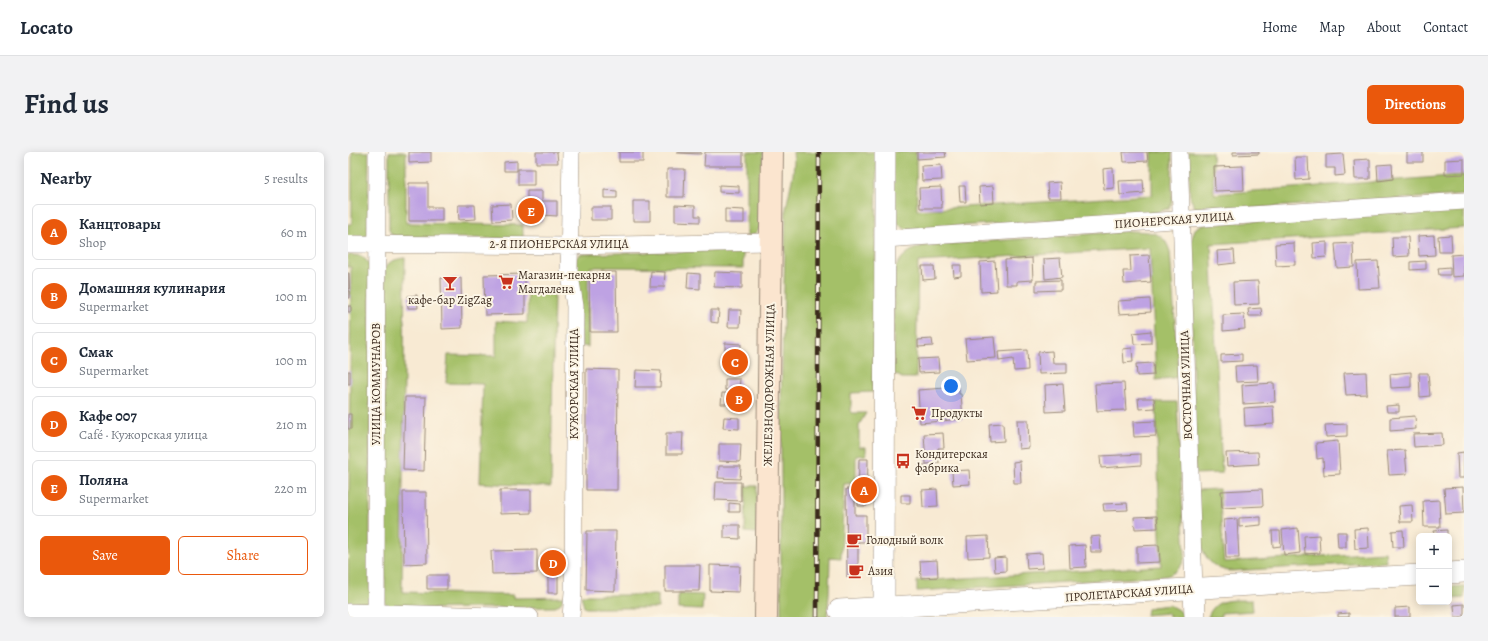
<!DOCTYPE html>
<html lang="en">
<head>
<meta charset="utf-8">
<style>
	body { margin:0; font-family:Alegreya,serif; background:#f2f2f3; color:#1f2937 }
	.controls { position:absolute; right:12px; bottom:12px; display:grid; overflow:hidden; border-radius:6px; box-shadow:0 2px 10px #0003 }
	.controls button { width:36px; height:36px; display:grid; place-items:center; padding:0; border:0; border-bottom:1px solid #e0e1e3; background:#fff; color:#1f2937; font:20px sans-serif }
	.you { position:absolute; left:603px; top:234px; width:14px; height:14px; margin:-10px; border:3px solid #fff; border-radius:50%; background:#1a73e8; box-shadow:0 0 0 6px #1a73e833 }
	.badge { display:grid; place-items:center; width:26px; height:26px; border-radius:50%; background:#ea580c; color:#fff; font-size:13px; font-weight:700 }
	.pin { position:absolute; translate:-50% -50%; border:2px solid #fff; box-shadow:0 1px 4px #0006 }
	.list { margin:0; padding:0; list-style:none }
	h2 { display:flex; justify-content:space-between; align-items:center; height:52px; margin:0; padding:0 16px; font-size:17px }
	h2 small { font-size:13px; font-weight:400; color:#747a83 }
	.list li { display:grid; grid-template-columns:26px 1fr auto; gap:12px; align-items:center; box-sizing:border-box; height:56px; margin:0 8px 8px; padding:0 8px; border:1px solid #e0e1e3; border-radius:6px }
	.list b { display:block; font-size:15px; white-space:nowrap }
	.list p { margin:0; font-size:13px; white-space:nowrap; color:#747a83 }
	.list em { font-size:13px; font-style:normal; color:#747a83 }
	.actions { display:flex; gap:8px; padding:12px 16px }
	.actions a { flex:1; padding:9px 0; border:1px solid #ea580c; border-radius:6px; text-align:center; font-size:14px; color:#ea580c }
	.actions .main { background:#ea580c; color:#fff }
	.map { position:relative; flex:none; width:1116px; height:465px; overflow:hidden; border-radius:6px }
	header { display:flex; align-items:center; gap:24px; box-sizing:border-box; height:56px; padding:0 20px; background:#fff; border-bottom:1px solid #e0e1e3 }
	header strong { font-size:19px }
	nav { display:flex; gap:22px; margin-inline-start:auto; font-size:14px }
	.intro { display:flex; align-items:center; justify-content:space-between; box-sizing:border-box; height:96px; padding:0 24px }
	h1 { margin:0; font-size:28px }
	.button { padding:10px 18px; border-radius:6px; background:#ea580c; color:#fff; font-size:14px; font-weight:700 }
	main { display:flex; gap:24px; padding:0 24px }
	aside { flex:1; background:#fff; border-radius:6px; box-shadow:0 2px 10px #0003 }
	.map>svg:first-child { display:block }
	.green { fill:#a4c067; stroke:#707542 }
	.building { fill:#bea2e3 }
	.lines { fill:none; stroke-linecap:round; stroke-linejoin:round }
	.minor-casing { stroke:#9a8a78; stroke-width:18 }
	.tertiary-casing { stroke:#9a8a78; stroke-width:22 }
	.secondary-casing { stroke:#9a8a78; stroke-width:24 }
	.minor { stroke:#fff; stroke-width:17 }
	.tertiary { stroke:#fff; stroke-width:21 }
	.secondary { stroke:#fbe5cf; stroke-width:22 }
	.rail-casing { stroke:#3b2a1e; stroke-width:4.5 }
	.rail { stroke:#fcf5e5; stroke-width:3; stroke-dasharray:9; stroke-linecap:butt }
	.labels { text-anchor:middle; dominant-baseline:central; stroke-width:4; stroke-linejoin:round; paint-order:stroke }
	.street-label { font-size:12px; fill:#3b2a1e; stroke:#fcf5e5 }
	.poi-label { font-size:12px; fill:#3b2a1e; stroke:#fcf5e5; text-anchor:start }
</style>
</head>
<body>
<header>
<strong>Locato</strong>
<nav><a>Home</a><a>Map</a><a>About</a><a>Contact</a></nav>
</header>
<div class="intro"><h1>Find us</h1><a class="button">Directions</a></div>
<main>
<aside>
<h2>Nearby<small>5 results</small></h2>
<ul class="list">
<li><span class="badge">A</span><div><b>Канцтовары</b><p>Shop</p></div><em>60 m</em></li>
<li><span class="badge">B</span><div><b>Домашняя кулинария</b><p>Supermarket</p></div><em>100 m</em></li>
<li><span class="badge">C</span><div><b>Смак</b><p>Supermarket</p></div><em>100 m</em></li>
<li><span class="badge">D</span><div><b>Кафе 007</b><p>Café · Кужорская улица</p></div><em>210 m</em></li>
<li><span class="badge">E</span><div><b>Поляна</b><p>Supermarket</p></div><em>220 m</em></li>
</ul>
<div class="actions"><a class="main">Save</a><a>Share</a></div>
</aside>
<div class="map">
<svg width="1116" height="465" viewBox="0 0 1116 465">
	<rect width="100%" height="100%" fill="#fcf5e5"/>
	<filter id="ink" filterUnits="userSpaceOnUse"><feTurbulence type="fractalNoise" baseFrequency=".025" numOctaves="2"/><feDisplacementMap in="SourceGraphic" scale="8" xChannelSelector="R" yChannelSelector="G"/><feConvolveMatrix kernelMatrix="1 2 1 2 8 2 1 2 1" color-interpolation-filters="sRGB"/></filter>
	<filter id="wash" filterUnits="userSpaceOnUse"><feTurbulence type="fractalNoise" baseFrequency=".012" numOctaves="4" result="noise"/><feDisplacementMap in="SourceGraphic" scale="16" xChannelSelector="R" yChannelSelector="G"/><feGaussianBlur stdDeviation="0.9" result="paint"/><feColorMatrix in="noise" values="0 0 0 0 0 0 0 0 0 0 0 0 0 0 0 0 0 1.4 0 .05"/><feComposite in="paint" operator="in"/></filter>
	<g filter="url(#wash)">
		<rect width="100%" height="100%" fill="#f8ead3"/>
		<path class="green" d="M4 0H21L20 79 19 84 0 89V72H4Z
			M41 0H58V71L175 73V87L50 85 44 83 41 78Z
			M399 0H415L414 73 408 81 399 85Z
			M445 0H529C529 80 526 160 525 240L503 241V261H518L511 273V295H518V303L508 304V331L496 332 493 406 482 405 481 443 479 465H433V254L438 56 445 23 446 10Z
			M542 0H568L569 58 804 43V0H824V50L821 56 805 62 558 77 554 75 544 66Z
			M840 0H864L866 42 1116 23V43L856 59 848 57 842 46Z
			M1116 52V76L863 92 874 321 847 322 842 92 847 77 853 73Z
			M782 79C801 80 816 78 822 100L831 225 808 228 802 96 570 110 568 226H554L545 221 546 122C549 107 560 98 575 94Z
			M395 98V116L243 115 240 119V195L234 194 228 120V106L232 102Z
			M0 103C12 103 18 104 22 116V452L0 458 3 115H0Z
			M57 106 54 440 165 443V446L216 445 213 451 207 455 54 457 37 453V116C41 109 48 107 57 106Z
			M180 137 206 139 203 335 132 331 135 232 98 231 100 203 148 204V169L179 171Z
			M808 250H829L837 404C835 414 828 421 818 424L569 439V429L813 414Z
			M398 334H409L408 381 397 380Z
			M871 337 876 410 1037 400 1038 410 882 419C864 417 856 405 852 389L849 338Z
			M1116 434V446L1101 447V435Z
			M330 442 355 443 354 458 330 457Z
			M233 443H310V456H238L236 455Z
			M904 448 905 459 873 461V465H860C868 444 885 449 904 448Z
			M821 453 832 459 836 465H821L820 461 798 463 799 457 804 455Z"/>
		<g id="blocks">
			<path class="building" d="M61 0H83V10L61 11Z
				M188 0H209L210 11H188Z
				M271 0H295V10H271Z
				M329 0H353V2L329 1Z
				M357 0H395V14H356Z
				M569 0H597L598 5 569 7Z
				M775 0H799L800 9 776 10Z
				M885 0H911V2L885 3Z
				M1059 0H1075V10H1059Z
				M995 2 997 23 987 24V16H978V3Z
				M947 5H960L961 27 948 28Z
				M1022 7V27H1007L1006 8Z
				M1116 7V22L1097 23V8Z
				M169 9V19H156V10Z
				M1044 12 1045 27 1030 29 1029 13Z
				M593 13 594 28 574 29 573 14Z
				M895 14 896 38 867 39 866 15Z
				M765 16 766 36 756 37 755 17Z
				M170 17H186V33H170Z
				M319 17H337L336 45H319Z
				M795 28 796 41 772 43 771 29Z
				M712 30 713 46H700L699 31Z
				M61 31H80V55H94V69H61Z
				M371 33 391 34V41L371 40Z
				M611 34H617L618 50H612Z
				M645 34 646 51 632 52 631 35Z
				M593 35 594 56H572L571 36Z
				M256 38 269 39V46H256Z
				M179 39H194V49H209V64L194 63V69L175 68 176 48H179Z
				M285 49H302V69H285Z
				M163 52 164 68 145 69 144 53Z
				M110 53H127L128 67 111 68Z
				M327 53 347 54V64H352V70L327 69Z
				M243 55H263V68H243Z
				M377 57 396 58V71H377Z
				M1086 83 1087 103 1071 104 1070 84Z
				M1103 83 1104 100H1091L1090 84Z
				M1044 85H1060L1061 104 1045 105Z
				M979 90V105L966 106 965 91Z
				M946 91 947 113 928 114 927 92Z
				M1005 91 1006 115 989 116 987 92Z
				M886 98 887 111 870 113 869 99Z
				M1116 102V124L1104 125 1103 103Z
				M801 103 803 130 776 132 775 119H783L782 104Z
				M684 106 685 128 669 129V133H658L657 108Z
				M712 106 714 125 697 127 696 107Z
				M647 109 649 139 633 140 632 110Z
				M1030 109 1032 136 1010 137 1009 110Z
				M1078 109V117L1062 118V110Z
				M605 113H613V124L606 125Z
				M574 114H586L587 127 575 128Z
				M1102 115V123H1091L1090 116Z
				M303 119 317 120 316 135H302Z
				M241 120H268L269 180H242Z
				M367 120 394 121V136L366 135Z
				M0 121H1L2 146H0Z
				M340 121 352 122V137L339 136Z
				M177 122V162L137 163 136 123Z
				M93 126H113L114 176 94 177Z
				M713 128V138L688 139V129Z
				M910 129 911 152 886 153 885 130Z
				M69 143 70 156H60V144Z
				M802 147 803 160 771 162 770 149Z
				M0 154H3V160H0Z
				M913 156 914 164H901L900 157Z
				M363 158H371L370 171 363 170Z
				M381 158H393L392 175H380Z
				M896 162 897 177 875 179V163Z
				M803 179V191L786 192 785 181Z
				M646 185 648 206 619 208 617 187Z
				M584 187 585 194 570 195V188Z
				M377 191 393 192 392 217 377 216Z
				M784 196 785 210 776 211 775 197Z
				M679 198 680 218 666 219 665 207 651 209 650 200Z
				M704 199 705 211H719V221L691 222 690 200Z
				M894 202V209L873 210V203Z
				M590 206 591 220 571 221 570 207Z
				M805 211 806 223 789 224 788 212Z
				M909 213 910 229 888 230 887 214Z
				M238 217 270 218 269 338H238Z
				M288 218 313 219 312 235H287Z
				M0 219H2V232H0Z
				M1018 220 1019 242 998 243 996 221Z
				M1063 220V235L1043 236 1042 222Z
				M1071 221H1080L1082 244 1072 245Z
				M377 227H392L391 239 377 238Z
				M776 231 778 258 749 259 747 232Z
				M926 231 927 250 895 252 894 233Z
				M715 232 717 259 698 260 697 233Z
				M611 235V242H613L615 267 572 271 570 238Z
				M374 241 393 242V252H373Z
				M57 245H78L76 319 55 318Z
				M790 246H806L807 256 791 257Z
				M1051 253V260H1039L1038 254Z
				M925 254 926 272 897 274 896 256Z
				M0 262H3V277H0Z
				M1067 264 1068 277 1042 279V266Z
				M376 265 391 266V277L375 276Z
				M669 268H680L681 296 671 297Z
				M808 269V284L786 285 785 270Z
				M655 271 656 289 642 290 641 272Z
				M999 272V284L978 285 977 273Z
				M318 281H335L334 302H318Z
				M595 281 596 296H590L591 311 578 312 576 282Z
				M1094 281 1095 293 1066 295 1065 282Z
				M990 289 992 322 976 323 975 306 969 307 968 291Z
				M371 292H393L392 310 371 309Z
				M1057 298 1059 322 1041 323 1039 299Z
				M910 300 911 312 879 314 878 301Z
				M1116 300V326H1110L1109 301Z
				M793 302V313L753 316 752 304Z
				M511 307H520L519 354H510Z
				M672 309 673 331H666L665 310Z
				M571 313H578L579 318 572 319Z
				M371 314H393L392 327 370 326Z
				M621 318 622 332 605 333 604 319Z
				M368 330H393V349L367 348Z
				M1115 335 1116 361 1098 362 1096 336Z
				M498 337H507V363H518V390H510V425H499Z
				M589 337 590 354 575 355 574 338Z
				M914 337 915 354 874 356 873 339Z
				M152 338H183V361L152 362Z
				M55 340H78L79 411 56 412Z
				M553 343H562V351H553Z
				M1091 348 1092 375H1076L1075 349Z
				M381 351 392 352V360H381Z
				M779 351 780 358 756 359 755 352Z
				M1064 353 1065 370H1052L1051 354Z
				M809 364 810 376 787 377 786 365Z
				M913 365V373L891 375V366Z
				M889 367 891 406H878L876 368Z
				M376 373H392V387L376 386Z
				M950 376 952 401 936 403 934 378Z
				M1020 376 1021 396 1007 397 1006 377Z
				M1055 378 1056 395H1045L1044 379Z
				M1099 378V384H1087L1086 379Z
				M239 379H268L267 439 238 438Z
				M924 379H932L933 394 925 395Z
				M989 380H998V395H990Z
				M971 383 972 401 957 402 956 384Z
				M640 384 641 405 620 406 619 385Z
				M752 384 753 400H743L742 385Z
				M737 393 738 415 722 416 721 394Z
				M811 393 812 410 789 411V394Z
				M189 398V421L144 422 143 399Z
				M694 401 695 416 679 417 678 402Z
				M200 405H210V441H200Z
				M658 405V419L647 420 646 406Z
				M589 408 590 425 573 426 572 409Z
				M317 413H352L351 439H317Z
				M362 413 392 414 391 440 362 439Z
				M79 423H99V437H79Z
				M1116 452V465H1107L1106 453Z
				M1062 455V465H1047V456Z
				M1001 461V465H990V462Z"/>
		</g>
	</g>
	<g filter="url(#ink)">
		<use href="#blocks" fill-opacity="0" stroke="#9a8a78" stroke-width="1"/>
		<g class="lines">
			<g class="minor-casing">
				<path id="minor" d="M223 0 221 118 227 154 225 440 223 465
					M831 0 846 437
					M536 87 1116 49
					M0 92 221 94 423 90
					M0 460 182 465
					M28 465 29 0"/>
			</g>
			<g class="tertiary-casing">
				<path id="tertiary" d="M1101 421 1116 420
					M846 437 847 465
					M536 456 537 0
					M491 458 1071 423"/>
			</g>
			<g class="secondary-casing">
				<path id="secondary" d="M418 465 424 0"/>
			</g>
			<use href="#minor" class="minor"/>
			<use href="#tertiary" class="tertiary"/>
			<use href="#secondary" class="secondary"/>
			<g class="rail-casing">
				<path id="rail" d="M469 465 471 0"/>
			</g>
			<use href="#rail" class="rail"/>
		</g>
	</g>
	<defs>
		<g id="supermarket-bare" transform="scale(1.2)"><path d="M-6-5.5h2.5l.6 2H6L4.5 2H-2.5L-4.4-4H-6ZM-1.5 3.2a1.3 1.3 0 1 0 .1 0ZM3 3.2a1.3 1.3 0 1 0 .1 0Z" fill="#c8321e" stroke="#fcf5e5" stroke-width="2.5" paint-order="stroke"/></g>
		<g id="bar-bare" transform="scale(1.2)"><path d="M-6-5H6L.8 .8V4.5H3.5V6h-7V4.5H-.8V.8Z" fill="#c8321e" stroke="#fcf5e5" stroke-width="2.5" paint-order="stroke"/></g>
		<g id="bus-bare" transform="scale(1.2)"><path d="M-5-6H5V4H4V6H2V4H-2V6H-4V4H-5ZM-3.5-4V0h7V-4ZM-3.5 1.2v1.5H-2V1.2ZM2 1.2v1.5H3.5V1.2Z" fill="#c8321e" stroke="#fcf5e5" stroke-width="2.5" paint-order="stroke"/></g>
		<g id="cafe-bare" transform="scale(1.2)"><path d="M-5.5-4.5H6V0H3Q3 3.5 0 3.5H-2.5Q-5.5 3.5-5.5 0ZM3-3.2v2h1.7v-2ZM-6 4.5H4V6H-6Z" fill="#c8321e" stroke="#fcf5e5" stroke-width="2.5" paint-order="stroke"/></g>
	</defs>
	<g fill-rule="evenodd">
		<use href="#supermarket-bare" x="158" y="130"/>
		<use href="#bar-bare" x="102" y="131"/>
		<use href="#supermarket-bare" x="571" y="261"/>
		<use href="#bus-bare" x="555" y="309"/>
		<use href="#cafe-bare" x="506" y="388"/>
		<use href="#cafe-bare" x="508" y="419"/>
	</g>
	<g class="labels">
		<g class="street-label">
			<text transform="translate(826 68) rotate(-4)">ПИОНЕРСКАЯ УЛИЦА</text>
			<text x="211" y="92">2-Я ПИОНЕРСКАЯ УЛИЦА</text>
			<text transform="translate(28 232) rotate(-90)">УЛИЦА КОММУНАРОВ</text>
			<text transform="translate(226 232) rotate(-90)">КУЖОРСКАЯ УЛИЦА</text>
			<text transform="translate(421 233) rotate(-89)">ЖЕЛЕЗНОДОРОЖНАЯ УЛИЦА</text>
			<text transform="translate(838 233) rotate(-92)">ВОСТОЧНАЯ УЛИЦА</text>
			<text transform="translate(781 441) rotate(-4)">ПРОЛЕТАРСКАЯ УЛИЦА</text>
		</g>
		<g class="poi-label">
			<text x="170" y="123">Магазин-пекарня<tspan x="170" dy="14">Магдалена</tspan></text>
			<text x="102" y="148" text-anchor="middle">кафе-бар ZigZag</text>
			<text x="583" y="261">Продукты</text>
			<text x="567" y="302">Кондитерская<tspan x="567" dy="14">фабрика</tspan></text>
			<text x="518" y="388">Голодный волк</text>
			<text x="520" y="419">Азия</text>
		</g>
	</g>
</svg>
<div class="controls">
<button>+</button>
<button>−</button>
</div>
<div class="you"></div>
<div class="pin badge" style="left:516px;top:338px">A</div>
<div class="pin badge" style="left:391px;top:247px">B</div>
<div class="pin badge" style="left:387px;top:210px">C</div>
<div class="pin badge" style="left:205px;top:411px">D</div>
<div class="pin badge" style="left:183px;top:59px">E</div>
</div>
</main>
</body>
</html>
